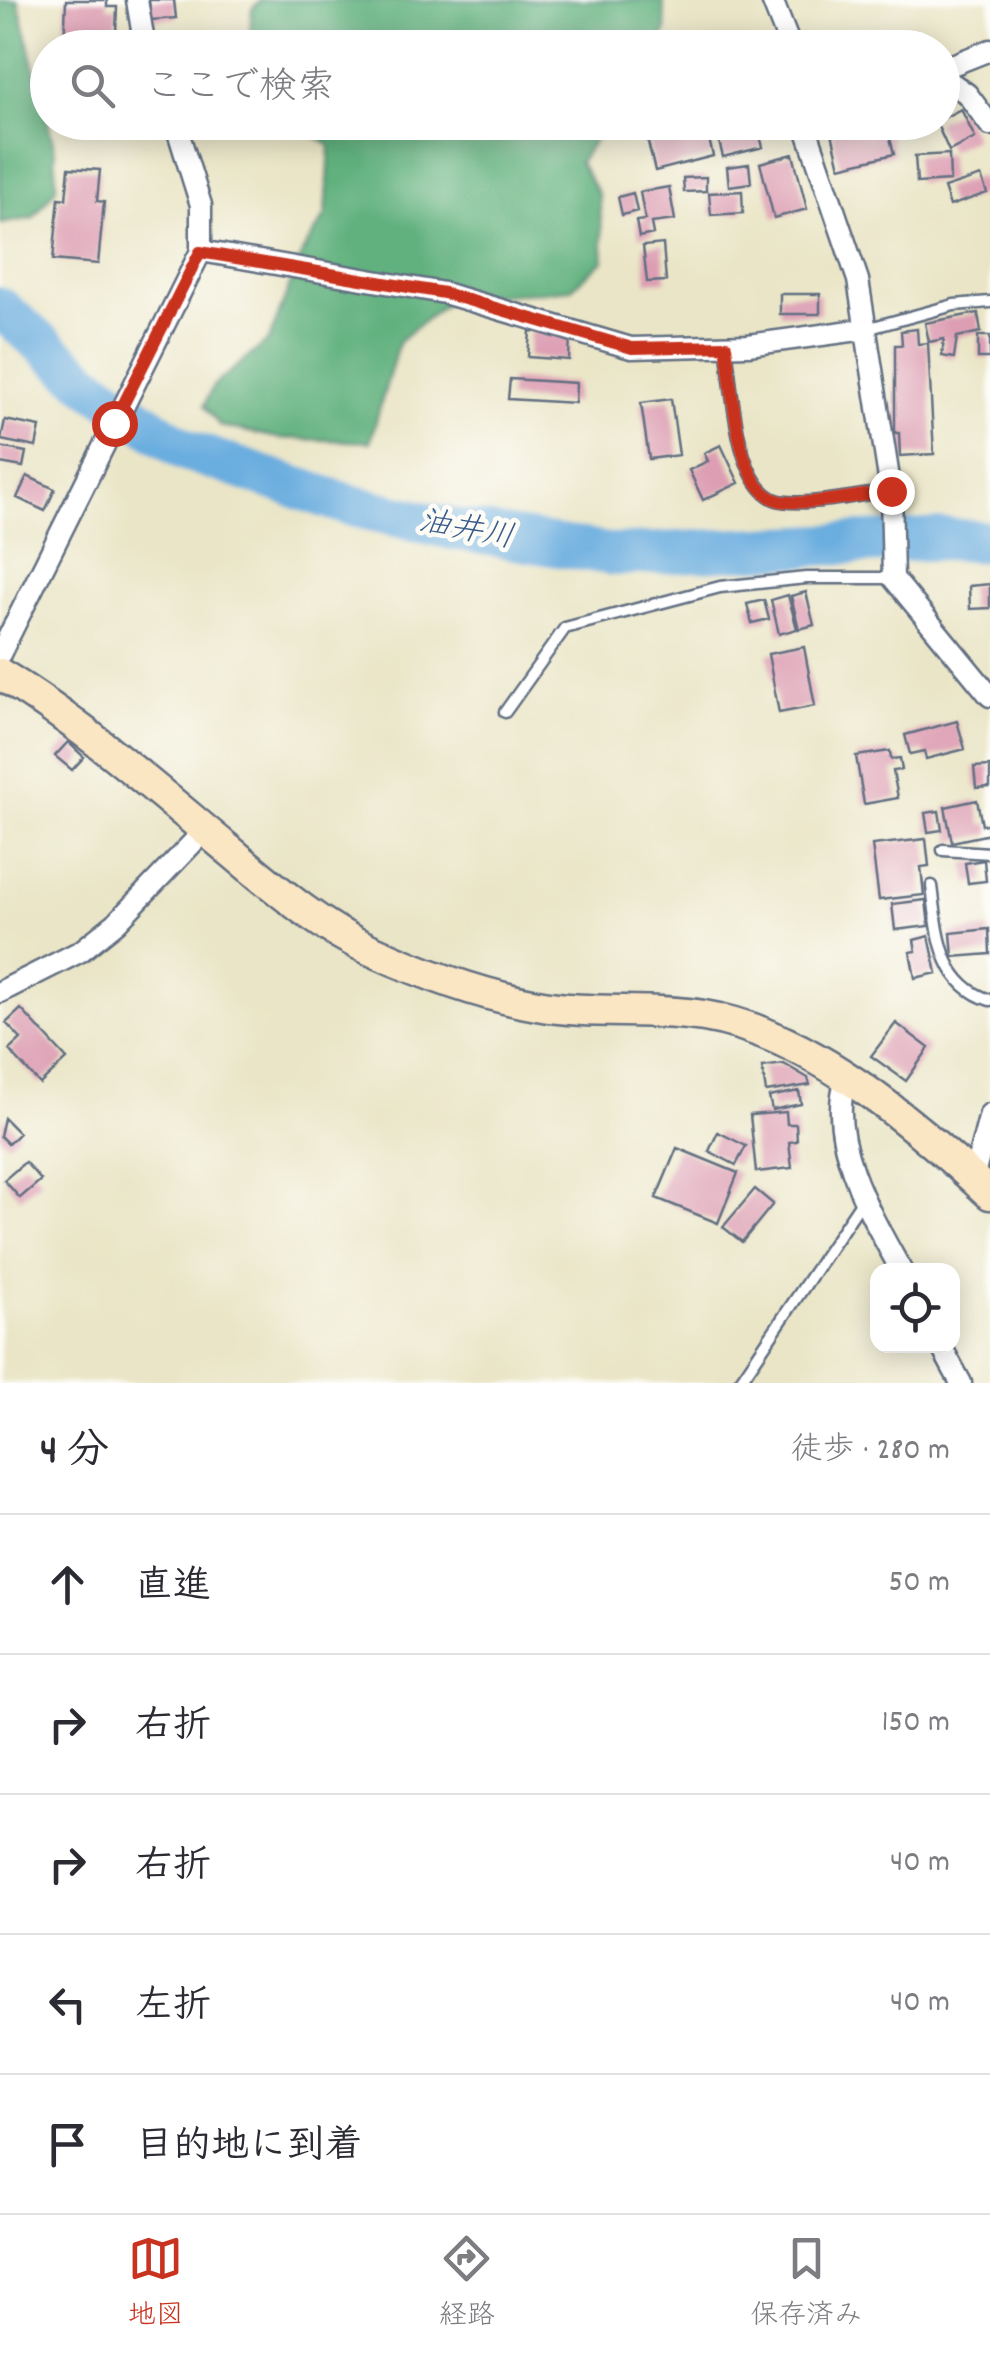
<!DOCTYPE html>
<html lang="ja">
<meta charset="utf-8">
<style>
body{margin:0;font-family:Dekko,"Klee One",sans-serif;background:#f2f2f3;color:#2b2b33}
.controls{position:absolute;right:30px;bottom:30px;display:grid;overflow:hidden;border-radius:20px;box-shadow:0 5px 25px #0003}
.controls button{width:90px;height:90px;display:grid;place-items:center;padding:0;border:0;border-bottom:2px solid #e1e1e2;background:#fff;color:#2b2b33;font:50px sans-serif}
.stop{position:absolute;width:30px;height:30px;margin:-22px;border:8px solid #c8321e;border-radius:50%;background:#fff}
.stop.end{background:#c8321e;border-color:#fff;box-shadow:0 2px 10px #0008}
.list{margin:0;padding:0;list-style:none}
h2{display:flex;justify-content:space-between;align-items:center;height:130px;margin:0;padding:0 40px;font-size:42px}
h2 small{font-size:32px;font-weight:400;color:#7c7c81}
.list li{display:grid;grid-template-columns:65px 1fr auto;gap:30px;align-items:center;box-sizing:border-box;height:140px;padding:0 40px;border-top:2px solid #e1e1e2}
.list b{display:block;font-size:38px;white-space:nowrap}
.list em{font-size:32px;font-style:normal;color:#7c7c81}
.icon{flex:none;width:55px;height:55px;fill:none;stroke:currentColor;stroke-width:2;stroke-linecap:round;stroke-linejoin:round}
.map{position:relative;flex:none;width:990px;height:1383px;overflow:hidden}
.search{position:absolute;background:#fff;box-shadow:0 5px 25px #0003;left:30px;right:30px;top:30px;height:110px;display:flex;align-items:center;gap:25px;box-sizing:border-box;padding:0 35px;border-radius:55px;color:#7c7c81;font-size:38px}
.sheet{height:830px;background:#fff}
nav{display:flex;justify-content:space-around;align-items:center;box-sizing:border-box;height:140px;border-top:2px solid #e1e1e2;background:#fff;font-size:28px;color:#7c7c81}
nav a{display:grid;justify-items:center;gap:5px}
nav .on{color:#c8321e}
.map>svg:first-child{display:block}
.forest{fill:#60b17e;stroke:#3e706e;stroke-width:2.5}
.lines{fill:none;stroke-linecap:round;stroke-linejoin:round}
.river{stroke:#6aaddf;stroke-width:42}
.building{fill:#dd9eb3}
.lane-casing{stroke:#636f82;stroke-width:15}
.street-casing{stroke:#636f82;stroke-width:25}
.secondary-casing{stroke:#636f82;stroke-width:35}
.lane{stroke:#fff;stroke-width:10}
.street{stroke:#fff;stroke-width:20}
.secondary{stroke:#fbe6c4;stroke-width:30}
.route{stroke:#c8321e;stroke-width:12}
.labels{text-anchor:middle;stroke-width:9;stroke-linejoin:round;paint-order:stroke}
.water-label{font-size:32px;font-style:italic;fill:#375b8b;stroke:#fdfcf7}
</style>
<div class="map">
<svg width="990" height="1383" viewBox="0 0 990 1383">
<rect width="100%" height="100%" fill="#fdfcf7"/>
<filter id="ink" filterUnits="userSpaceOnUse"><feTurbulence type="fractalNoise" baseFrequency=".01" numOctaves="2"/><feDisplacementMap in="SourceGraphic" scale="20" xChannelSelector="R" yChannelSelector="G"/><feConvolveMatrix kernelMatrix="1 2 1 2 8 2 1 2 1" color-interpolation-filters="sRGB"/></filter>
<filter id="wash" filterUnits="userSpaceOnUse"><feTurbulence type="fractalNoise" baseFrequency=".0048" numOctaves="4" result="noise"/><feDisplacementMap in="SourceGraphic" scale="40" xChannelSelector="R" yChannelSelector="G"/><feGaussianBlur stdDeviation="2.25" result="paint"/><feColorMatrix in="noise" values="0 0 0 0 0 0 0 0 0 0 0 0 0 0 0 0 0 1.4 0 .05"/><feComposite in="paint" operator="in"/></filter>
<g filter="url(#wash)">
<rect width="100%" height="100%" fill="#eae5c6"/>
<path class="forest" d="M 0,0 L 18,0 L 55,151 L 56,188 L 33,218 L 0,224 Z
M 261,0 L 663,0 L 666,29 L 660,48 L 249,47 L 252,9 Z
M 294,123 L 606,123 L 579,162 L 599,195 L 604,260 L 570,289 L 451,299 L 399,341 L 370,442 L 278,438 L 220,426 L 204,406 L 213,386 L 269,340 L 303,251 L 326,215 L 330,146 Z"/>
<g class="lines">
<path class="river" d="M 0,308 L 88,383 L 185,450 L 349,505 L 453,529 L 615,555 L 946,539 L 990,542"/>
</g>
<g id="blocks">
<path class="building" d="M 66,0 L 107,0 L 107,7 L 117,7 L 116,33 L 105,33 L 105,48 L 64,48 Z
M 149,0 L 174,0 L 176,18 L 151,20 Z
M 961,109 L 975,138 L 949,151 L 936,122 Z
M 675,122 L 705,122 L 713,156 L 655,171 L 645,130 Z
M 714,122 L 756,122 L 763,147 L 723,157 Z
M 857,122 L 886,122 L 894,154 L 840,167 L 831,129 Z
M 793,154 L 807,209 L 774,218 L 760,163 Z
M 949,154 L 950,181 L 917,183 L 915,156 Z
M 749,164 L 751,183 L 729,186 L 727,167 Z
M 69,168 L 100,170 L 97,201 L 104,202 L 98,264 L 53,260 L 59,198 L 66,199 Z
M 981,176 L 987,193 L 950,206 L 944,188 Z
M 706,177 L 706,191 L 684,192 L 683,178 Z
M 669,187 L 675,220 L 651,223 L 653,234 L 639,237 L 636,221 L 645,220 L 640,192 Z
M 742,191 L 743,213 L 711,215 L 709,193 Z
M 633,193 L 637,211 L 622,215 L 618,197 Z
M 663,244 L 666,281 L 647,282 L 643,246 Z
M 780,294 L 820,294 L 820,314 L 780,314 Z
M 978,313 L 981,332 L 957,337 L 954,358 L 942,356 L 944,339 L 929,342 L 925,323 Z
M 917,329 L 918,344 L 928,343 L 934,454 L 900,456 L 899,433 L 895,433 L 895,345 L 902,345 L 901,331 Z
M 530,331 L 570,333 L 569,360 L 528,357 Z
M 978,336 L 990,336 L 990,358 L 978,358 Z
M 510,379 L 576,383 L 575,403 L 508,399 Z
M 671,399 L 679,455 L 649,459 L 641,403 Z
M 5,420 L 40,427 L 36,447 L 1,440 Z
M 721,445 L 739,483 L 703,500 L 689,470 L 708,461 L 704,453 Z
M 0,447 L 26,452 L 23,467 L 0,463 Z
M 27,476 L 55,489 L 45,511 L 17,498 Z
M 990,584 L 990,608 L 970,609 L 969,586 Z
M 806,592 L 814,625 L 799,629 L 791,596 Z
M 788,595 L 797,629 L 779,634 L 771,600 Z
M 764,600 L 769,619 L 752,623 L 747,604 Z
M 804,647 L 815,706 L 779,713 L 768,654 Z
M 957,721 L 965,749 L 926,759 L 924,751 L 910,754 L 905,735 Z
M 68,742 L 84,757 L 72,770 L 55,756 Z
M 890,751 L 891,759 L 900,758 L 902,770 L 893,771 L 898,798 L 864,804 L 856,756 Z
M 990,766 L 990,787 L 976,788 L 974,767 Z
M 977,800 L 982,825 L 990,823 L 990,834 L 952,842 L 945,807 Z
M 939,811 L 942,830 L 928,832 L 925,813 Z
M 926,839 L 929,866 L 921,867 L 924,895 L 879,900 L 872,845 Z
M 984,860 L 986,881 L 968,883 L 965,863 Z
M 926,900 L 929,926 L 895,930 L 892,904 Z
M 989,929 L 990,954 L 953,957 L 951,933 Z
M 929,936 L 937,973 L 915,978 L 910,952 L 916,951 L 914,940 Z
M 21,1009 L 67,1059 L 40,1084 L 9,1050 L 21,1039 L 6,1023 Z
M 896,1023 L 929,1048 L 906,1081 L 871,1056 Z
M 784,1064 L 808,1078 L 810,1085 L 766,1092 L 762,1067 Z
M 799,1091 L 801,1104 L 772,1110 L 769,1097 Z
M 786,1112 L 787,1124 L 796,1124 L 797,1141 L 789,1142 L 792,1168 L 756,1172 L 750,1115 Z
M 4,1118 L 19,1133 L 8,1144 L 0,1136 Z
M 718,1132 L 746,1146 L 736,1165 L 709,1151 Z
M 677,1148 L 738,1173 L 718,1223 L 656,1198 Z
M 25,1162 L 41,1180 L 20,1198 L 4,1180 Z
M 755,1189 L 773,1204 L 742,1242 L 723,1227 Z"/>
</g>
</g>
<g filter="url(#ink)">
<use href="#blocks" fill-opacity="0" stroke="#636f82" stroke-width="2.5"/>
<g class="lines">
<defs>
<path id="lane" d="M 866,329 L 954,305 L 990,302
M 726,346 C 732,384 734,480 774,499 C 796,509 864,494 890,491
M 505,712 L 565,628 L 720,587 L 806,578 L 892,578
M 943,850 L 990,853
M 932,886 C 938,931 939,984 990,1000
M 739,1383 L 862,1201"/>
<path id="street" d="M 137,0 L 145,48
M 772,0 L 791,48
M 942,69 L 990,50
M 942,76 L 967,94 L 990,125
M 804,122 L 858,280 L 891,491 L 893,578 L 990,696
M 201,251 L 444,293 L 631,348 L 748,345 L 866,329
M 0,654 L 201,251 L 201,205 L 175,122
M 0,992 L 81,951 L 116,923 L 205,830
M 846,1079 C 825,1139 873,1219 901,1270
M 973,1179 L 990,1114
M 941,1346 L 961,1383"/>
<path id="secondary" d="M 0,674 C 79,722 152,786 223,845 C 268,882 317,926 371,950 C 424,974 480,995 537,1005 C 591,1015 649,1007 704,1016 C 809,1033 914,1123 990,1194"/>
</defs>
<use href="#lane" class="lane-casing"/>
<use href="#street" class="street-casing"/>
<use href="#secondary" class="secondary-casing"/>
<use href="#lane" class="lane"/>
<use href="#street" class="street"/>
<use href="#secondary" class="secondary"/>
</g>
</g>
<g class="lines" filter="url(#ink)">
<path class="route" d="M 114,423 L 200,252 L 444,293 L 632,348 L 726,346 C 732,384 735,482 774,499 C 797,509 865,494 891,491"/>
</g>
<g class="labels">
<g class="water-label">
<text transform="translate(467 527) rotate(11)" y="11">油井川</text>
</g>
</g>
</svg>
<div class="controls">
<button><svg class="icon" aria-label="locate" viewBox="0 0 24 24"><circle cx="12" cy="12" r="6"/><path d="M12 2v4M12 18v4M2 12h4M18 12h4"/></svg></button>
</div>
<div class="stop" style="left:114px;top:423px"></div>
<div class="stop end" style="left:891px;top:491px"></div>
<div class="search"><svg class="icon" aria-label="search" viewBox="0 0 24 24"><circle cx="10" cy="10" r="6"/><path d="M15 15l6 6"/></svg>ここで検索</div>
</div>
<section class="sheet">
<h2>4 分<small>徒歩 · 280 m</small></h2>
<ul class="list">
<li><svg class="icon" aria-label="ahead" viewBox="0 0 24 24"><path d="M12 20V5M6 11l6-6 6 6"/></svg><div><b>直進</b></div><em>50 m</em></li>
<li><svg class="icon" aria-label="right" viewBox="0 0 24 24"><path d="M7 20v-9h11M14 6l5 5-5 5"/></svg><div><b>右折</b></div><em>150 m</em></li>
<li><svg class="icon" aria-label="right" viewBox="0 0 24 24"><path d="M7 20v-9h11M14 6l5 5-5 5"/></svg><div><b>右折</b></div><em>40 m</em></li>
<li><svg class="icon" aria-label="left" viewBox="0 0 24 24"><path d="M17 20v-9H6M10 6l-5 5 5 5"/></svg><div><b>左折</b></div><em>40 m</em></li>
<li><svg class="icon" aria-label="arrive" viewBox="0 0 24 24"><path d="M6 21V4h12l-3 4 3 4H6"/></svg><div><b>目的地に到着</b></div></li>
</ul>
</section>
<nav>
<a class="on"><svg class="icon" aria-label="map" viewBox="0 0 24 24"><path d="M3 6l6-2 6 2 6-2v14l-6 2-6-2-6 2zM9 4v14M15 6v14"/></svg>地図</a>
<a><svg class="icon" aria-label="directions" viewBox="0 0 24 24"><path d="M12 3l9 9-9 9-9-9zM9 14v-3h6M13 9l2 2-2 2"/></svg>経路</a>
<a><svg class="icon" aria-label="saved" viewBox="0 0 24 24"><path d="M7 4h10v16l-5-4-5 4z"/></svg>保存済み</a>
</nav>
